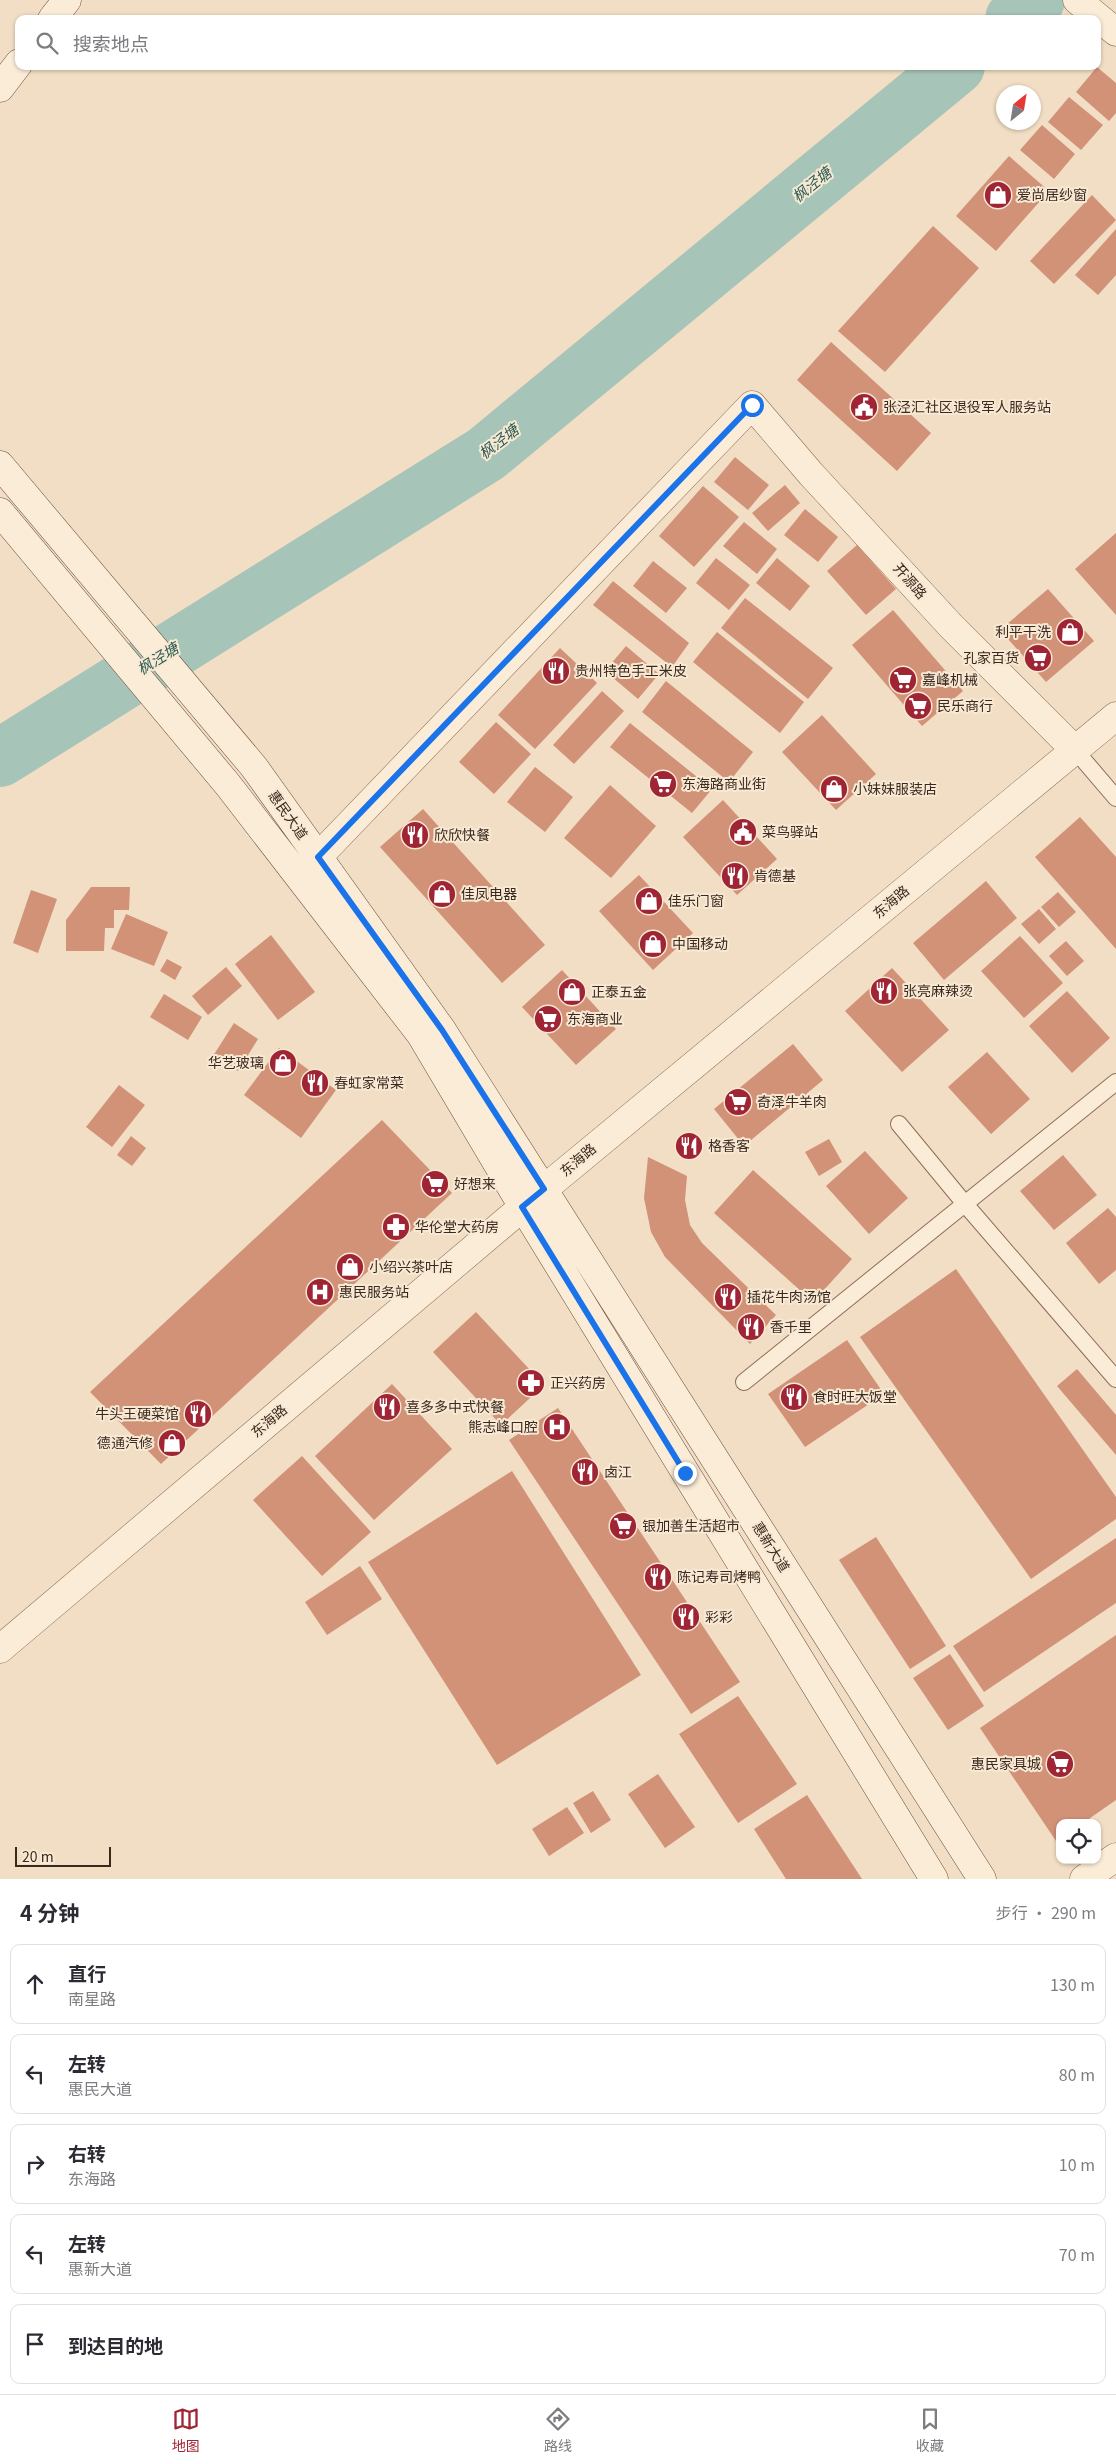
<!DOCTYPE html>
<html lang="zh">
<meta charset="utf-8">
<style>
body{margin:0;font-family:Georgia,"Noto Sans SC",serif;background:#f2f2f3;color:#2b2b33}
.controls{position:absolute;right:15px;bottom:15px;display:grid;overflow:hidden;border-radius:10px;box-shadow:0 1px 4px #0004}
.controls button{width:45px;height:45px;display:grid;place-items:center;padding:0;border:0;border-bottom:1px solid #e1e1e2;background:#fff;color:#2b2b33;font:25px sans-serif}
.compass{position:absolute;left:996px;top:85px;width:45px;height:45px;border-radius:50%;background:#fff;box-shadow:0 1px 4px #0004;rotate:30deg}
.scale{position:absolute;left:15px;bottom:12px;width:96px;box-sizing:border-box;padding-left:5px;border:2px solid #3c291e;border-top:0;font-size:14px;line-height:18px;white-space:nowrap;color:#3c291e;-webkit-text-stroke:4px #f8e9d4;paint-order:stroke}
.stop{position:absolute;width:15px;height:15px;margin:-11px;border:4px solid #1a73e8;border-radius:50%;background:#fff}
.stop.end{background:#1a73e8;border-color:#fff;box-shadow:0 1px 5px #0008}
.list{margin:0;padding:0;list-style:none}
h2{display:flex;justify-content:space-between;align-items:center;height:65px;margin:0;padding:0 20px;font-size:21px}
h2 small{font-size:16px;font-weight:400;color:#7c7c81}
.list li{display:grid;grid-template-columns:32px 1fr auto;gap:15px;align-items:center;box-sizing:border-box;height:80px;margin:0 10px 10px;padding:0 10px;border:1px solid #e1e1e2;border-radius:10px}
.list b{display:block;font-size:19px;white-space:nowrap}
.list p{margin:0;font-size:16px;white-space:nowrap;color:#7c7c81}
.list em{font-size:16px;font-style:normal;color:#7c7c81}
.icon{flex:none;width:28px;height:28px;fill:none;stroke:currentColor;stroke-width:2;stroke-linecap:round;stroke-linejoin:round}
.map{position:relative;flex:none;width:1116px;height:1879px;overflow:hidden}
.search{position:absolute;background:#fff;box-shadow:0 1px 4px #0004;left:15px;right:15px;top:15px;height:55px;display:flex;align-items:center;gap:12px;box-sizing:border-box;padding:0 18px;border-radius:10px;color:#7c7c81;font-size:19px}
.sheet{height:515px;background:#fff}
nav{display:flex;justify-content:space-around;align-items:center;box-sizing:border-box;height:70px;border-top:1px solid #e1e1e2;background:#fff;font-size:14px;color:#7c7c81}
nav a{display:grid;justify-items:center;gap:2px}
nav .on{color:#9f2535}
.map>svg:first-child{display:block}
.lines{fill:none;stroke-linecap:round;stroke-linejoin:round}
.river{stroke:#a6c4b7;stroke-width:58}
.building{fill:#d19278}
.lane-casing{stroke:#8d6e59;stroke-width:18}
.street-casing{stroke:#8d6e59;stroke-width:29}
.secondary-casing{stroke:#6e4f3c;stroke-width:29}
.lane{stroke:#fbecd8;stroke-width:16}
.street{stroke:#fbecd8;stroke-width:28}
.secondary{stroke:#fbecd8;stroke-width:28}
.route{stroke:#1a73e8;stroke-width:6}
.labels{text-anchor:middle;stroke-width:4;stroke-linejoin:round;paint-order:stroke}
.poi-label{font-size:14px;fill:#3c291e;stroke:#f8e9d4;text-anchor:start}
.street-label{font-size:14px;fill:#3c291e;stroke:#f8e9d4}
.water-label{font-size:15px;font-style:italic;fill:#2c5c53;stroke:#f8e9d4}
</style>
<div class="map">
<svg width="1116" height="1879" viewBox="0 0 1116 1879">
<rect width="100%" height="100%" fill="#f1dec4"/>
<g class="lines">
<path class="river" d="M 1014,19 L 1036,0
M 0,758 L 486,454 L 956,66"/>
</g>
<path class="building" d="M 1097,67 L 1116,83 L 1116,113 L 1109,121 L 1076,92 Z
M 1069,97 L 1103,125 L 1081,150 L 1048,122 Z
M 1042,125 L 1075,154 L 1054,179 L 1020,150 Z
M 1009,156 L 1049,191 L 996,251 L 956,216 Z
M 1092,195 L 1116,220 L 1054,284 L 1030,261 Z
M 933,226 L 979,268 L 885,372 L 838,331 Z
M 1116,229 L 1116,275 L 1098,295 L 1075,275 Z
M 831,342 L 931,433 L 897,471 L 797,380 Z
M 735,457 L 769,485 L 748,510 L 714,482 Z
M 785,485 L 800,503 L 768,531 L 752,513 Z
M 703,486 L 739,517 L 694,567 L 659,536 Z
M 805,509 L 838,537 L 818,562 L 784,535 Z
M 744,522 L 777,549 L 757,574 L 723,546 Z
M 1116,533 L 1116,615 L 1075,569 Z
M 857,545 L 896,589 L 866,615 L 827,571 Z
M 716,558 L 750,585 L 729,610 L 696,583 Z
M 777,558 L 810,586 L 790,611 L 756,583 Z
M 653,561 L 687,588 L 666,613 L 633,586 Z
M 613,581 L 689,643 L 672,667 L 593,605 Z
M 1048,589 L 1094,641 L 1046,682 L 1000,630 Z
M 745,598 L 833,668 L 808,699 L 721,628 Z
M 893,610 L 963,691 L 922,726 L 852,645 Z
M 717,632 L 804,702 L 780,733 L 693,662 Z
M 626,646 L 659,674 L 638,699 L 605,671 Z
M 560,648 L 597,683 L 535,749 L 498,715 Z
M 666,681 L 753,752 L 729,782 L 642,712 Z
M 602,691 L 624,711 L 574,764 L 553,745 Z
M 822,715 L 876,774 L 836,810 L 782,752 Z
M 496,722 L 531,754 L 494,794 L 459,762 Z
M 630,723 L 712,789 L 692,813 L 610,747 Z
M 535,767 L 573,797 L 545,832 L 507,802 Z
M 610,785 L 656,826 L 611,878 L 564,838 Z
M 723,800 L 777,859 L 737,895 L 683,837 Z
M 423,809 L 545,945 L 502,983 L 380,847 Z
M 1080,817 L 1116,857 L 1116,949 L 1035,857 Z
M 639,875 L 693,933 L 653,970 L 599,911 Z
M 986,881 L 1017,918 L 944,980 L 913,943 Z
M 91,887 L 130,887 L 129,910 L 114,910 L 114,928 L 105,928 L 104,951 L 66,951 L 66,920 Z
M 31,890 L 57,899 L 38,953 L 13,943 Z
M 1058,892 L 1076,912 L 1059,927 L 1041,907 Z
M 1039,909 L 1056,929 L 1039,944 L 1021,924 Z
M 126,914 L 168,932 L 154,966 L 111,949 Z
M 271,935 L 315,992 L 278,1020 L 235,964 Z
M 1020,936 L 1063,983 L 1024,1018 L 981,971 Z
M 1066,941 L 1084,961 L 1067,976 L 1049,956 Z
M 167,959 L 182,967 L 175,980 L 160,971 Z
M 226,967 L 242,986 L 208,1015 L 192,996 Z
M 892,968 L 949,1030 L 902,1072 L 845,1011 Z
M 562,970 L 616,1029 L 576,1065 L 522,1007 Z
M 1067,991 L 1110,1038 L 1072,1073 L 1029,1026 Z
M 164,994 L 202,1017 L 188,1040 L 150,1017 Z
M 234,1023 L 258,1039 L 238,1071 L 213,1056 Z
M 793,1044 L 823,1080 L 744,1146 L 714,1109 Z
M 279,1048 L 336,1090 L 301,1138 L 244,1095 Z
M 987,1052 L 1030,1099 L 991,1134 L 948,1087 Z
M 119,1085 L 145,1105 L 112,1147 L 86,1127 Z
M 382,1120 L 452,1193 L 161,1464 L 90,1392 Z
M 131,1136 L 146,1148 L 132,1166 L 117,1155 Z
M 829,1139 L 842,1162 L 819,1176 L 805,1152 Z
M 865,1151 L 908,1198 L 869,1234 L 826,1186 Z
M 1063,1155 L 1097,1195 L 1054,1230 L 1020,1191 Z
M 648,1157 L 687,1176 L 685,1200 L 690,1225 L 702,1243 L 776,1315 L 750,1344 L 665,1257 L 651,1232 L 644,1198 Z
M 753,1170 L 852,1259 L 813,1302 L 714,1213 Z
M 1108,1208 L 1116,1217 L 1116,1270 L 1099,1284 L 1066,1243 Z
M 956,1269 L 1116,1497 L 1116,1519 L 1031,1579 L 860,1337 Z
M 476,1312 L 544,1385 L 501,1425 L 433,1352 Z
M 847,1340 L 884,1394 L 805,1447 L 768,1394 Z
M 1077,1369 L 1116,1415 L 1116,1455 L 1057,1386 Z
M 392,1384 L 452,1449 L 374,1520 L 315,1456 Z
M 558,1408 L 740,1682 L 691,1714 L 509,1440 Z
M 302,1456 L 371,1532 L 322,1576 L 253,1500 Z
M 512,1471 L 641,1675 L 497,1765 L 368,1562 Z
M 876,1537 L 946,1646 L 910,1669 L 839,1560 Z
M 1116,1538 L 1116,1603 L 984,1692 L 953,1646 Z
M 360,1566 L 382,1599 L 327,1635 L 305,1602 Z
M 1116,1635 L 1116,1800 L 1083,1823 L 1060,1823 L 1060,1838 L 1056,1841 L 980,1728 Z
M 950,1654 L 984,1706 L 948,1730 L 913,1678 Z
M 738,1696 L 797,1784 L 738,1823 L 679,1734 Z
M 658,1774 L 695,1827 L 665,1848 L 628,1794 Z
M 593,1791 L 611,1820 L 591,1833 L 573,1803 Z
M 807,1795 L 862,1879 L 786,1879 L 754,1829 Z
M 567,1807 L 584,1833 L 549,1856 L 532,1829 Z"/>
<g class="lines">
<defs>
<path id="lane" d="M 1075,750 L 1116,798
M 899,1124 L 965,1204 L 1116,1379
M 744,1382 L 1116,1082"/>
<path id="street" d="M 1077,0 L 1116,32
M 318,857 L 752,405 L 811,474 L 951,626 L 1075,750
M 0,1649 L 544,1189 L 1116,716
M 1084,1879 L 1116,1857"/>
<path id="secondary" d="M 52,19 L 67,0
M 0,88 L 19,63
M 0,465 L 254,767 L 442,1030 L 982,1879
M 0,512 L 228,785 L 421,1035 L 523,1207 L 934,1879"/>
</defs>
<use href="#lane" class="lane-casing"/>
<use href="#street" class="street-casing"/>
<use href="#secondary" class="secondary-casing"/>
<use href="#lane" class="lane"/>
<use href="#street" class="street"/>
<use href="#secondary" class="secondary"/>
</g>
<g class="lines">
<path class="route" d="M 685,1473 L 522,1207 L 544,1189 L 442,1030 L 318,857 L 752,405"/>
</g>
<defs>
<symbol id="shop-disc" viewBox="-11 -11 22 22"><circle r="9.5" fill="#9f2535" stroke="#f8e9d4"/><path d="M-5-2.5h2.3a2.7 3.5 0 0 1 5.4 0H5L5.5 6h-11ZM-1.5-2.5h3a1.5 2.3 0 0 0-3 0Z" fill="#fff"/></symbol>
<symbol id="civic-disc" viewBox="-11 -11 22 22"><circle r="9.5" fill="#9f2535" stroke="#f8e9d4"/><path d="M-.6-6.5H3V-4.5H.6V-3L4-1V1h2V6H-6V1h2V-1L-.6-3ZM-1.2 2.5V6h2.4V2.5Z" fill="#fff"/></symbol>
<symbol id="supermarket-disc" viewBox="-11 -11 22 22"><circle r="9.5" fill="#9f2535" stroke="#f8e9d4"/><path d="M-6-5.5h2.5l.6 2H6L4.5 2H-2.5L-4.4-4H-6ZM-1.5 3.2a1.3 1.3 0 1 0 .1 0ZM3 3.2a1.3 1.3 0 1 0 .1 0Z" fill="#fff"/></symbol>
<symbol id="restaurant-disc" viewBox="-11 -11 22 22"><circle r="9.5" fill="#9f2535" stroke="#f8e9d4"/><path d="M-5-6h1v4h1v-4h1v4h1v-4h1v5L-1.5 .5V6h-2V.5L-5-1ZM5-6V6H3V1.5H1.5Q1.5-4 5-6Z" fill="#fff"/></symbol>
<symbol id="pharmacy-disc" viewBox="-11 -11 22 22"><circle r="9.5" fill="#9f2535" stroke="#f8e9d4"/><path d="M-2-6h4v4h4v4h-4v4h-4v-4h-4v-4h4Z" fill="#fff"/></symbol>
<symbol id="hospital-disc" viewBox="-11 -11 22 22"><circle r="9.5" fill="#9f2535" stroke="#f8e9d4"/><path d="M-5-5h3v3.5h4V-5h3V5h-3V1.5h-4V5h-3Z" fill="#fff"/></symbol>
</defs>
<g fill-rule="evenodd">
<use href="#shop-disc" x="982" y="179" width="32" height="32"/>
<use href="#civic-disc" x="848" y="391" width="32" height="32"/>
<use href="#shop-disc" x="1054" y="616" width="32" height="32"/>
<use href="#supermarket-disc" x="1022" y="642" width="32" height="32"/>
<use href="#restaurant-disc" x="540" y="655" width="32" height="32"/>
<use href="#supermarket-disc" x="887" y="664" width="32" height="32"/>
<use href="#supermarket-disc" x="902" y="690" width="32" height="32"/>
<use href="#supermarket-disc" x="647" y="768" width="32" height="32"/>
<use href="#shop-disc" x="818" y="773" width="32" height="32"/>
<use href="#civic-disc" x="727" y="816" width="32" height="32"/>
<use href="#restaurant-disc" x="399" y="819" width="32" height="32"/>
<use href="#restaurant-disc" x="719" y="860" width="32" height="32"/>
<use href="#shop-disc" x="426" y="878" width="32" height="32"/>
<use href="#shop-disc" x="633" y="885" width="32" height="32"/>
<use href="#shop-disc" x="637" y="928" width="32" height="32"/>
<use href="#restaurant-disc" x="868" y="975" width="32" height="32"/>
<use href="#shop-disc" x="556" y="976" width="32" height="32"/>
<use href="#supermarket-disc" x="532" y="1003" width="32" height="32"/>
<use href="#shop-disc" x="267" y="1047" width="32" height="32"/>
<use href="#restaurant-disc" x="299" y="1067" width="32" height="32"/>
<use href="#supermarket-disc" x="722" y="1086" width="32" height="32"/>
<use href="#restaurant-disc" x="673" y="1130" width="32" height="32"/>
<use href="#supermarket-disc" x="419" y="1168" width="32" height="32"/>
<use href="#pharmacy-disc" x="380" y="1211" width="32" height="32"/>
<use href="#shop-disc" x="334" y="1251" width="32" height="32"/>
<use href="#hospital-disc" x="304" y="1276" width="32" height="32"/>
<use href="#restaurant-disc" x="712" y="1281" width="32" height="32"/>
<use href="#restaurant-disc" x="735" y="1311" width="32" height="32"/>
<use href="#pharmacy-disc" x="515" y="1367" width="32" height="32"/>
<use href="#restaurant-disc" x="778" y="1381" width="32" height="32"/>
<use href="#restaurant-disc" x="371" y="1391" width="32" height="32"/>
<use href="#restaurant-disc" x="182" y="1398" width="32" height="32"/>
<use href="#hospital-disc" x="541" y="1411" width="32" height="32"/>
<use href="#shop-disc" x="156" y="1427" width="32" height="32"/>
<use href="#restaurant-disc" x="569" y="1456" width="32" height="32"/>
<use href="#supermarket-disc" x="607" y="1510" width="32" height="32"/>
<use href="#restaurant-disc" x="642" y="1561" width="32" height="32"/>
<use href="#restaurant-disc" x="670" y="1601" width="32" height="32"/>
<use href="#supermarket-disc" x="1044" y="1748" width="32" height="32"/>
</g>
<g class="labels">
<g class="poi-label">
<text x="1017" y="200">爱尚居纱窗</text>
<text x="883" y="412">张泾汇社区退役军人服务站</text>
<text x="1051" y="637" text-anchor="end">利平干洗</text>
<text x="1019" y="663" text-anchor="end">孔家百货</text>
<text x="575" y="676">贵州特色手工米皮</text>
<text x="922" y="685">嘉峰机械</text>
<text x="937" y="711">民乐商行</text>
<text x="682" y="789">东海路商业街</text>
<text x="853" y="794">小妹妹服装店</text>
<text x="762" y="837">菜鸟驿站</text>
<text x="434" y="840">欣欣快餐</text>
<text x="754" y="881">肯德基</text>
<text x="461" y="899">佳凤电器</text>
<text x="668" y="906">佳乐门窗</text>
<text x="672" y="949">中国移动</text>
<text x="903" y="996">张亮麻辣烫</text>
<text x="591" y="997">正泰五金</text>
<text x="567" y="1024">东海商业</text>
<text x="264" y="1068" text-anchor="end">华艺玻璃</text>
<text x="334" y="1088">春虹家常菜</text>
<text x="757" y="1107">奇泽牛羊肉</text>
<text x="708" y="1151">格香客</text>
<text x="454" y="1189">好想来</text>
<text x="415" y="1232">华伦堂大药房</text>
<text x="369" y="1272">小绍兴茶叶店</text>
<text x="339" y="1297">惠民服务站</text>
<text x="747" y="1302">插花牛肉汤馆</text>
<text x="770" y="1332">香千里</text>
<text x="550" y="1388">正兴药房</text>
<text x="813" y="1402">食时旺大饭堂</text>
<text x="406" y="1412">喜多多中式快餐</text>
<text x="179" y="1419" text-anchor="end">牛头王硬菜馆</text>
<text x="538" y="1432" text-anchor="end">熊志峰口腔</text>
<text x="153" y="1448" text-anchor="end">德通汽修</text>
<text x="604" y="1477">卤江</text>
<text x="642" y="1531">银加善生活超市</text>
<text x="677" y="1582">陈记寿司烤鸭</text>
<text x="705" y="1622">彩彩</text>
<text x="1041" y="1769" text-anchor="end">惠民家具城</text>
</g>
<g class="street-label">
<text transform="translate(910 581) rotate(49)" y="5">开源路</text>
<text transform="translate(288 815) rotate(55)" y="5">惠民大道</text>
<text transform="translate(891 902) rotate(-40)" y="5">东海路</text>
<text transform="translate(578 1160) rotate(-40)" y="5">东海路</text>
<text transform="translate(269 1421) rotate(-40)" y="5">东海路</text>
<text transform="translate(771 1547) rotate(58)" y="5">惠新大道</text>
</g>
<g class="water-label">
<text transform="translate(812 185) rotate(-39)" y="5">枫泾塘</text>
<text transform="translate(499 442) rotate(-38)" y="5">枫泾塘</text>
<text transform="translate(158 659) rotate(-32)" y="5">枫泾塘</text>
</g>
</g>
</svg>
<div class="controls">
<button><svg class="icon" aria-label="locate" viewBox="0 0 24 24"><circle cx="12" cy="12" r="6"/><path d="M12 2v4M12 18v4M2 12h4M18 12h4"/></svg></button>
</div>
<svg class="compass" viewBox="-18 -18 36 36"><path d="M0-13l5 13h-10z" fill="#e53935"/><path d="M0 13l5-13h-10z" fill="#7c7c81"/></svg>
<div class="scale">20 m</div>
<div class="stop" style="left:752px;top:405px"></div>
<div class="stop end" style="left:685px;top:1473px"></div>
<div class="search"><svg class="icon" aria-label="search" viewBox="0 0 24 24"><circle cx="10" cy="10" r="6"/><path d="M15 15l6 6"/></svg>搜索地点</div>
</div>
<section class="sheet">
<h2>4 分钟<small>步行 · 290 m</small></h2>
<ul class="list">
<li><svg class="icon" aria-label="ahead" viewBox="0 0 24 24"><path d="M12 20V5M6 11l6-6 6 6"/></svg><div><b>直行</b><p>南星路</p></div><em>130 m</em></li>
<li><svg class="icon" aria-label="left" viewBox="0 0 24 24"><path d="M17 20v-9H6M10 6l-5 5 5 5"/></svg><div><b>左转</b><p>惠民大道</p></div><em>80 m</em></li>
<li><svg class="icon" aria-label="right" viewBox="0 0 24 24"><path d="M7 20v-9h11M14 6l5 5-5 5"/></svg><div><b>右转</b><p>东海路</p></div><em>10 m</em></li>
<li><svg class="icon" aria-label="left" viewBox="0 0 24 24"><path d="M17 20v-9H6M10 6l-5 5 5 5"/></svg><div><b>左转</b><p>惠新大道</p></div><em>70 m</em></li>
<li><svg class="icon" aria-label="arrive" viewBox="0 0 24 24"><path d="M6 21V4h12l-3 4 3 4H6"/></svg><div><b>到达目的地</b></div></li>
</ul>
</section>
<nav>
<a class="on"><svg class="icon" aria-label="map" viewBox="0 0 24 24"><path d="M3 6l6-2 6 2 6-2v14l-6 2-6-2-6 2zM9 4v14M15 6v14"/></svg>地图</a>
<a><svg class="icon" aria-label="directions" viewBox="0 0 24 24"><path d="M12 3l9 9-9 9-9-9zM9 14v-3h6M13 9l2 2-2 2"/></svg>路线</a>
<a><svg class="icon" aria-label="saved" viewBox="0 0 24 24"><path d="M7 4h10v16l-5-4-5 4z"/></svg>收藏</a>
</nav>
